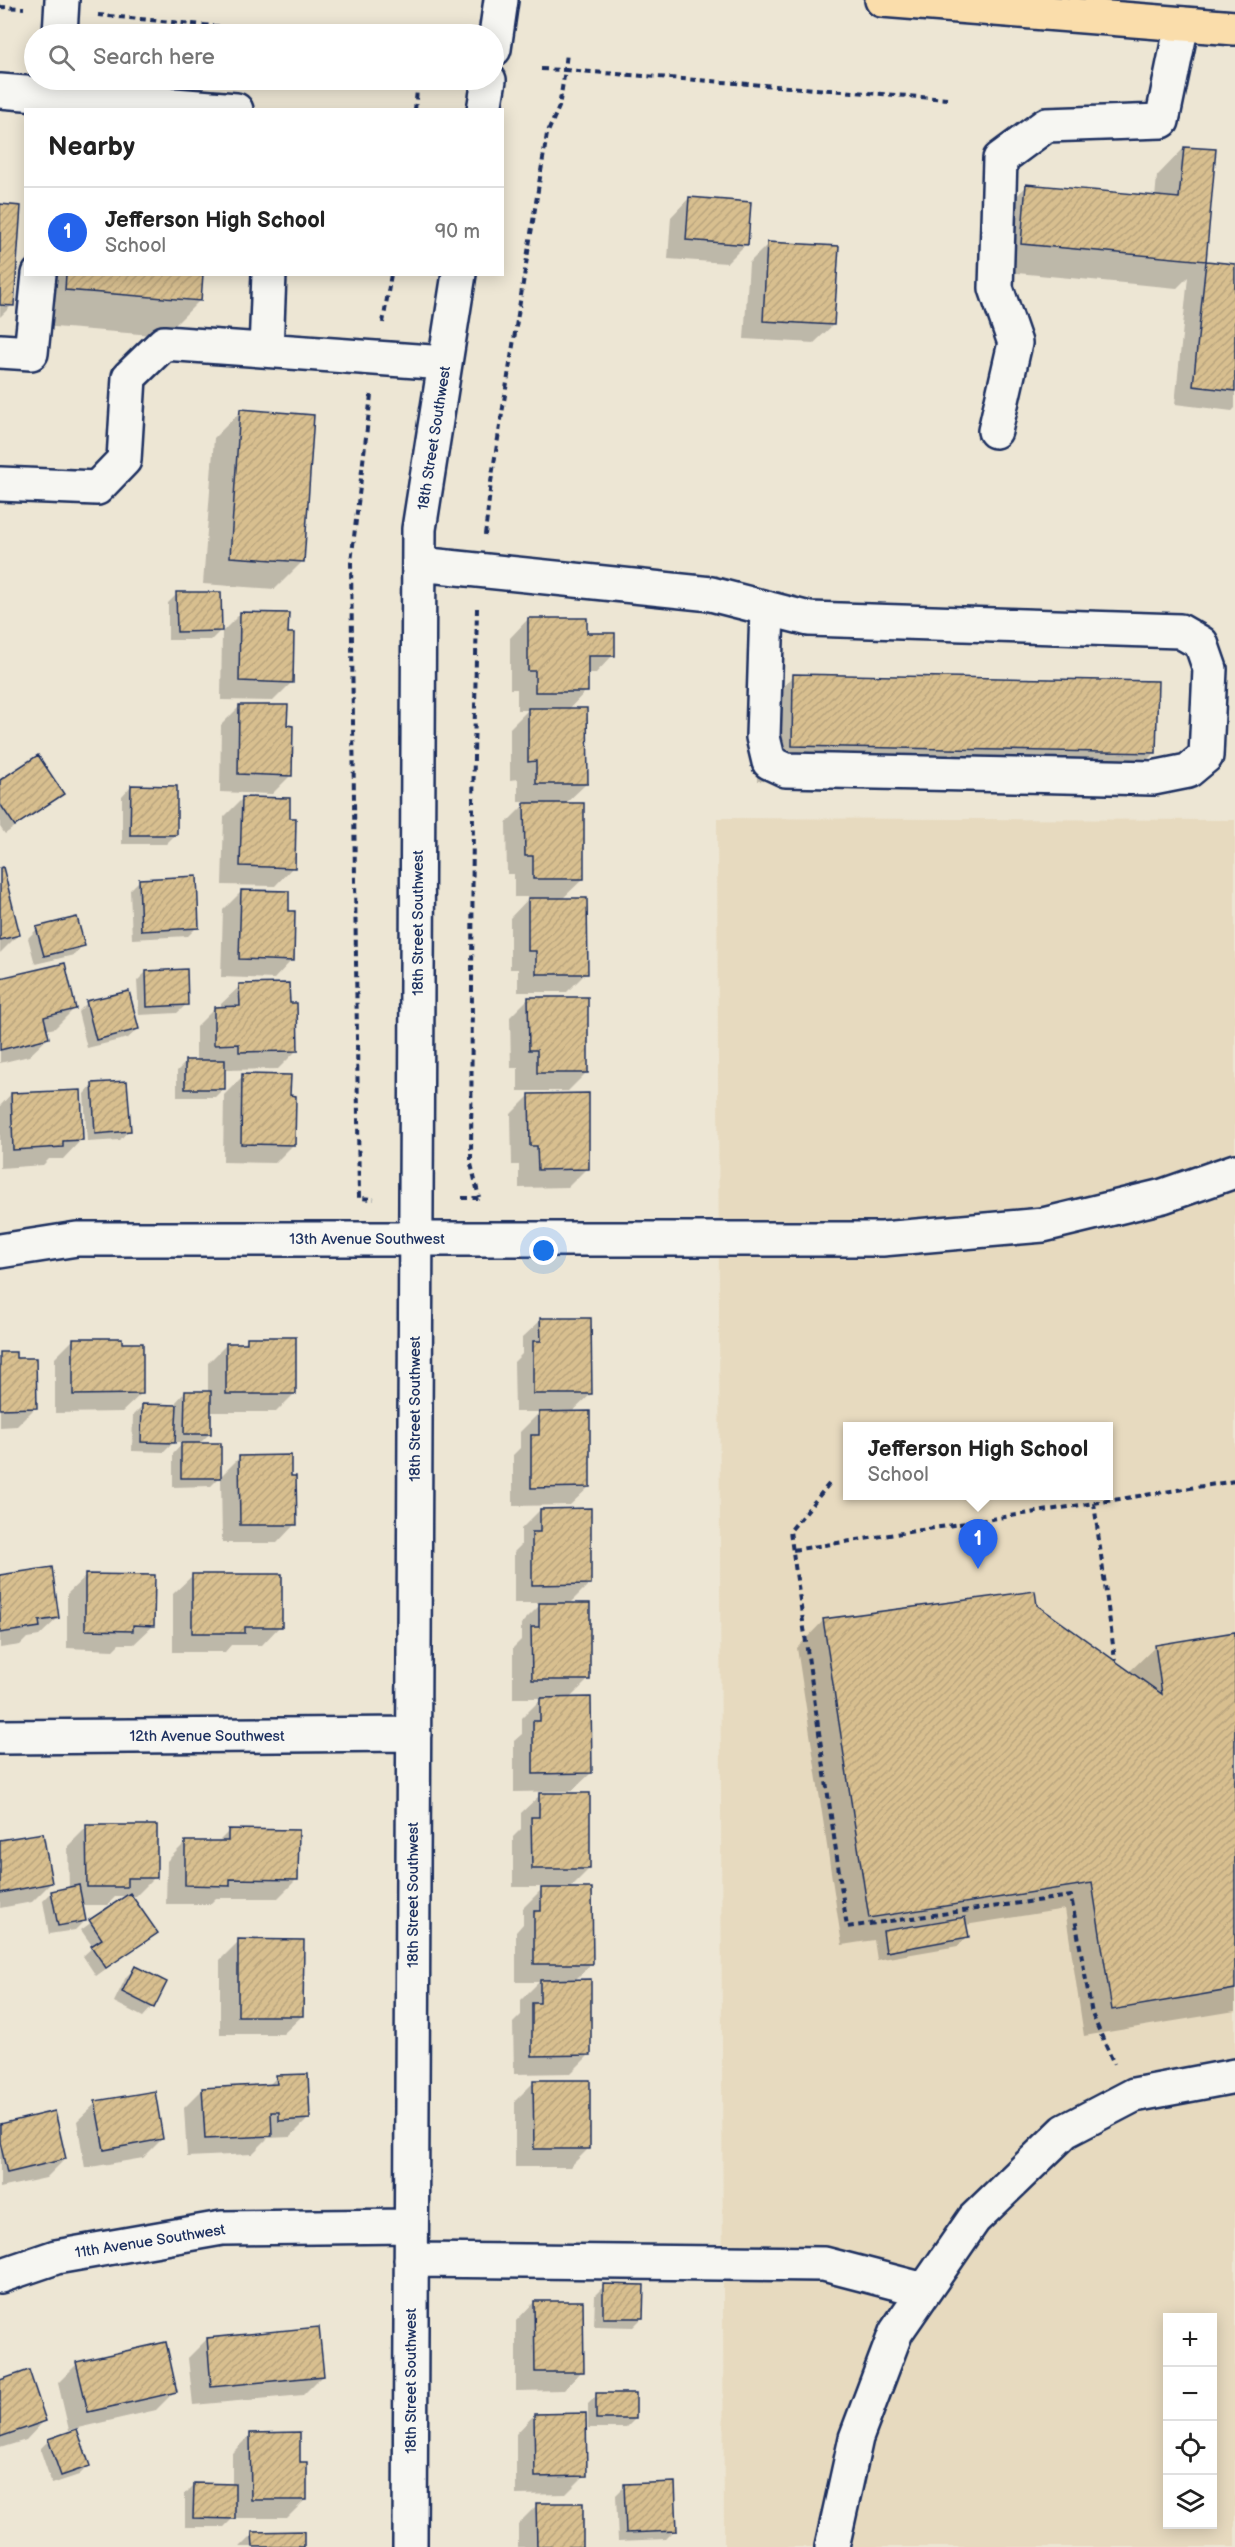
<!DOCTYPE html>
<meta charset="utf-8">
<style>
body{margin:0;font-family:"Balsamiq Sans",sans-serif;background:#f6f6f6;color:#222}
.controls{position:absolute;right:18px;bottom:18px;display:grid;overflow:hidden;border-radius:0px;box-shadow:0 3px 15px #0003}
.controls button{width:54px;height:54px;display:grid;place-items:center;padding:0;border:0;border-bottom:2px solid #e0e0e0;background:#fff;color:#222;font:30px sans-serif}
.you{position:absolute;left:544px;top:1251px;width:21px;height:21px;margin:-15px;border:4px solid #fff;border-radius:50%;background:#1a73e8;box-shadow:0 0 0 9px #1a73e833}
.badge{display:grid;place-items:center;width:39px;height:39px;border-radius:50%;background:#2563eb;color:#fff;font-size:20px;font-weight:700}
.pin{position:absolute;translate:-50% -50px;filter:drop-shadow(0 2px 3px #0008)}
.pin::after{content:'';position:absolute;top:32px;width:21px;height:18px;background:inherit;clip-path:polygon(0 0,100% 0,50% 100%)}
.popup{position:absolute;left:843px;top:1422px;width:270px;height:78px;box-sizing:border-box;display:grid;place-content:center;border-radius:0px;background:#fff;filter:drop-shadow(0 2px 4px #0005);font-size:20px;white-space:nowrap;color:#767676}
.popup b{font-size:22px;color:#222}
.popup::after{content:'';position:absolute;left:50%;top:100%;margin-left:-12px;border:12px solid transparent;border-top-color:#fff}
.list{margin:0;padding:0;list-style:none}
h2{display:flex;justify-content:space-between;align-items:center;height:78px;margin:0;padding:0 24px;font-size:26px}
h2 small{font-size:20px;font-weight:400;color:#767676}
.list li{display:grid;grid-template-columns:39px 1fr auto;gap:18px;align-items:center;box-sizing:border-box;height:90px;padding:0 24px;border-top:2px solid #e0e0e0}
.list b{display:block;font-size:22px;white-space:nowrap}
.list p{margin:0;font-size:20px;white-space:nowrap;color:#767676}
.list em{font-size:20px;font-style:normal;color:#767676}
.icon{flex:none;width:33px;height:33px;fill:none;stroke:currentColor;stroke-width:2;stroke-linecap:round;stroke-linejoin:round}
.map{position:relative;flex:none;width:1235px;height:2547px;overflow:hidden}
.search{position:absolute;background:#fff;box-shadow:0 3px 15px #0003;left:24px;top:24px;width:480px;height:66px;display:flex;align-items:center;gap:15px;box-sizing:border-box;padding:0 21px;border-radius:33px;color:#767676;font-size:22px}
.panel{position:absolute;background:#fff;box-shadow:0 3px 15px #0003;left:24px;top:108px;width:480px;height:168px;border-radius:0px}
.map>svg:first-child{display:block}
.built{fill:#e7dabf;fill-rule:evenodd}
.shadow{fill:#0003}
.building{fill:url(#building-hatch);stroke:#1b2f5e;stroke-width:1.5}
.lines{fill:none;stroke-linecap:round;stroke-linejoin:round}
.minor-casing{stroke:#1b2f5e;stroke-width:38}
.major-casing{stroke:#1b2f5e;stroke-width:38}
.path{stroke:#1b2f5e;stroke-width:4;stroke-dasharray:6 4.5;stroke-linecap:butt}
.minor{stroke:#f6f6f2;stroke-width:33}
.major{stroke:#faddab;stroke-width:33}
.labels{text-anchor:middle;stroke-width:4.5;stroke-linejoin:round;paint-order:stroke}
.street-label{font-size:15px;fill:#1b2f5e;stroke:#f6f6f2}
</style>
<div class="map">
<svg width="1235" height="2547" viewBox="0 0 1235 2547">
<defs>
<pattern id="building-hatch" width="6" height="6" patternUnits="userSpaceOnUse" patternTransform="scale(1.5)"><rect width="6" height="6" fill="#d8bf8f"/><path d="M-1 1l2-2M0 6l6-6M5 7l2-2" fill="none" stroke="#b9a47e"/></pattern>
</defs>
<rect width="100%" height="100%" fill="#ede6d4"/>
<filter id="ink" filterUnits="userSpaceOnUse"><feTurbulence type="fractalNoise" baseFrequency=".0167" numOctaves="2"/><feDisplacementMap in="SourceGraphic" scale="12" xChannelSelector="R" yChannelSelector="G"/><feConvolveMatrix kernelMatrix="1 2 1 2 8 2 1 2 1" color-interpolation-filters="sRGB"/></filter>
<g filter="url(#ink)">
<path class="built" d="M 717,818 L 1235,820 L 1235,2547 L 724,2547 ZM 848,1426 L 1108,1426 L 1108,1496 L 848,1496 ZM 1168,2318 L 1212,2318 L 1212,2524 L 1168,2524 Z"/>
<path class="shadow" d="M 1184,148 L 1214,151 L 1204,262 L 1235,265 L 1235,408 L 1232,411 L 1175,404 L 1188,277 L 1177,288 L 995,271 L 999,213 L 1027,186 L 1155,198 L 1157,176 Z
M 689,198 L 746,244 L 727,263 L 668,259 L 671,217 Z
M 0,206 L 12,305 L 0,317 Z
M 768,244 L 833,325 L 814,343 L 744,339 L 749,263 Z
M 33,274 L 201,274 L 200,300 L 164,336 L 30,325 Z
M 241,411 L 302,562 L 275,589 L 203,584 L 214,438 Z
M 177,594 L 220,631 L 211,640 L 168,640 L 168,603 Z
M 241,613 L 287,634 L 292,682 L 273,701 L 221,700 L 222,632 Z
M 528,619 L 586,634 L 613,655 L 595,674 L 586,674 L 586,691 L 568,710 L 586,784 L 565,804 L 583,879 L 562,899 L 586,973 L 567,992 L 518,992 L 518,969 L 510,969 L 510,918 L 530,897 L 514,897 L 514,874 L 507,874 L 506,823 L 527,802 L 518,802 L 518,779 L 510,780 L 510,728 L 528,710 L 517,710 L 517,689 L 510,689 L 510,638 Z
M 794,676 L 1155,752 L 1120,787 L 757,781 L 759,711 Z
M 240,706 L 286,727 L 291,775 L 272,794 L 220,792 L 221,725 Z
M 0,781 L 62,793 L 5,834 L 0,827 Z
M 131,786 L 176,834 L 166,844 L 122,844 L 122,796 Z
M 243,798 L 293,867 L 275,886 L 222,885 L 224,817 Z
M 0,869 L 18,935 L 0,953 Z
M 139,881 L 197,927 L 188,936 L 132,939 L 130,890 Z
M 242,891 L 287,913 L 292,960 L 274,979 L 221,977 L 223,910 Z
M 37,929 L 83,945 L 74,955 L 35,964 L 28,938 Z
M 146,972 L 187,1004 L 177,1013 L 139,1015 L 137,981 Z
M 0,979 L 74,1009 L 55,1028 L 46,1030 L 48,1038 L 29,1056 L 0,1063 Z
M 240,986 L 288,1005 L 297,1050 L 278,1069 L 224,1070 L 224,1088 L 215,1097 L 177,1097 L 177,1071 L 186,1062 L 196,1062 L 196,1027 L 215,1008 L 221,1008 L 221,1004 Z
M 529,998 L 587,1072 L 568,1091 L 518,1091 L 518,1068 L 511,1068 L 510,1017 Z
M 87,1003 L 138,1029 L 128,1038 L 87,1048 L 78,1012 Z
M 243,1076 L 294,1144 L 275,1163 L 223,1162 L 224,1095 Z
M 93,1084 L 129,1130 L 120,1140 L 87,1142 L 84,1094 Z
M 11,1094 L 81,1140 L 63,1159 L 49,1159 L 43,1165 L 0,1168 L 0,1106 Z
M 530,1095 L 587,1168 L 568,1187 L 519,1188 L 519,1165 L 512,1165 L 511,1114 Z
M 541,1320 L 591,1394 L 571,1413 L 589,1487 L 570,1505 L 513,1506 L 513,1455 L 520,1448 L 520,1432 L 540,1412 L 515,1412 L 514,1362 L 522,1354 L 522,1338 Z
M 248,1339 L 295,1393 L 276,1412 L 209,1412 L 209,1434 L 198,1445 L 220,1477 L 211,1486 L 173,1487 L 173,1454 L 184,1442 L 174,1442 L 164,1452 L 132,1451 L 133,1415 L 142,1406 L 176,1406 L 176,1402 L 185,1392 L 208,1392 L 208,1363 L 227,1344 L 243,1344 Z
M 73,1340 L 141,1394 L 122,1412 L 55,1413 L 55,1358 Z
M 0,1354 L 35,1408 L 17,1426 L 0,1427 Z
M 240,1457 L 289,1478 L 295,1524 L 277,1543 L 222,1543 L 221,1476 Z
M 540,1510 L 590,1583 L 568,1605 L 589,1679 L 569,1699 L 591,1773 L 572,1791 L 514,1792 L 514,1741 L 522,1734 L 522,1718 L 542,1698 L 513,1698 L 513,1648 L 521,1640 L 521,1624 L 542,1603 L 514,1603 L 514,1552 L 521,1545 L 521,1529 Z
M 86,1576 L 153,1626 L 134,1644 L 119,1644 L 113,1650 L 67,1648 L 67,1594 Z
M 192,1576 L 280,1626 L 262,1645 L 231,1645 L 225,1652 L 173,1652 L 173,1594 Z
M 0,1577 L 58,1618 L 39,1636 L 27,1638 L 20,1645 L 0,1648 Z
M 1036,1606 L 1129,1672 L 1156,1646 L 1235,1634 L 1235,2011 L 1084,2036 L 1065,1909 L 965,1925 L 967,1937 L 958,1946 L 877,1960 L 874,1940 L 842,1945 L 797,1648 L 824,1620 Z
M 540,1795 L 589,1869 L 568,1890 L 591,1964 L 574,1981 L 590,2054 L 571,2073 L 514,2074 L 513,2023 L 521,2015 L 521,2000 L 539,1982 L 516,1982 L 516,1932 L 523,1924 L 523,1908 L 544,1887 L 513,1887 L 513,1837 L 521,1829 L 521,1813 Z
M 87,1827 L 155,1877 L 136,1896 L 130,1896 L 156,1933 L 96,1976 L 83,1956 L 93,1947 L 81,1930 L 127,1896 L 116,1896 L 107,1905 L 81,1905 L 84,1921 L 75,1930 L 49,1934 L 43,1901 L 52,1892 L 69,1889 L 68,1846 Z
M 229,1831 L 297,1879 L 278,1898 L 216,1898 L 210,1904 L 166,1904 L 167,1861 L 186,1842 L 217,1843 Z
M 0,1842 L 51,1883 L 32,1902 L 0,1908 Z
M 239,1941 L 302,2016 L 283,2034 L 220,2034 L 220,1960 Z
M 135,1968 L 165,1983 L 152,2007 L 143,2017 L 114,2002 L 126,1977 Z
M 277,2077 L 309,2118 L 290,2137 L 268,2138 L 252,2154 L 187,2157 L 184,2108 L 203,2089 L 268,2086 Z
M 534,2082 L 589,2148 L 570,2167 L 515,2167 L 515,2101 Z
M 96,2103 L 162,2139 L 143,2158 L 85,2168 L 77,2121 Z
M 0,2126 L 65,2159 L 46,2178 L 0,2188 Z
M 604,2286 L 642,2318 L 633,2327 L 594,2326 L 595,2295 Z
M 534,2302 L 582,2371 L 564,2390 L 516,2391 L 516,2321 Z
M 207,2339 L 322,2376 L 303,2395 L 193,2405 L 188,2358 Z
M 77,2364 L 175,2391 L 156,2410 L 69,2430 L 58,2383 Z
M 0,2382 L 44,2421 L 26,2440 L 0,2448 Z
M 597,2395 L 635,2419 L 626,2428 L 588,2428 L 588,2404 Z
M 534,2415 L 585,2475 L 566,2494 L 516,2495 L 516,2434 Z
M 251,2434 L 299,2463 L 306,2499 L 287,2518 L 233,2518 L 224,2527 L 185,2527 L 185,2494 L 194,2485 L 232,2486 L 232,2453 Z
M 49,2440 L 88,2466 L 79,2475 L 52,2484 L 40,2449 Z
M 625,2486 L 675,2530 L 666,2539 L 618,2541 L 616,2495 Z
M 537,2505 L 582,2547 L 518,2547 L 518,2524 Z
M 253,2534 L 303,2547 L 240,2547 Z"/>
<path class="building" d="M 1184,147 L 1216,149 L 1206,261 L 1021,244 L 1026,184 L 1179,198 Z
M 689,197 L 751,202 L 748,245 L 686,240 Z
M 0,204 L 21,206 L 14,306 L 0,305 Z
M 767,242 L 839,246 L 834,325 L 763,321 Z
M 1206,261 L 1235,264 L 1235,391 L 1193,386 Z
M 66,274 L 203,274 L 201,301 L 65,290 Z
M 240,409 L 314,415 L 304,562 L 230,557 Z
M 176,592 L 221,592 L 222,631 L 177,632 Z
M 240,612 L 289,613 L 288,633 L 294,633 L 293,683 L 239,681 Z
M 528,618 L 587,618 L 587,633 L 615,633 L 615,656 L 588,656 L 588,692 L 535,692 L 535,671 L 528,671 Z
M 793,674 L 1158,681 L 1156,753 L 792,746 Z
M 239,705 L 288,705 L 287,725 L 293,726 L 292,776 L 238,774 Z
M 528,708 L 587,708 L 588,784 L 536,784 L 536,761 L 528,762 Z
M 38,755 L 64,794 L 15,826 L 0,804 L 0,780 Z
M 131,785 L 177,786 L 177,835 L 130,835 Z
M 242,797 L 290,798 L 290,818 L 296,818 L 295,868 L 240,866 Z
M 524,803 L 584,803 L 584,879 L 533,879 L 533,856 L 525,856 Z
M 3,867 L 20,935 L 0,940 L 0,868 Z
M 197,876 L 199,928 L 141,931 L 139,879 Z
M 241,890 L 289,891 L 289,911 L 295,911 L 294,961 L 239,959 Z
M 528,898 L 587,898 L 588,974 L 536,974 L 536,951 L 528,951 Z
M 77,917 L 85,946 L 44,956 L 36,927 Z
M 65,963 L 76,1009 L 44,1017 L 49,1038 L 0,1050 L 0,978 Z
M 187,969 L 188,1005 L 147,1007 L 146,971 Z
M 289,983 L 290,1003 L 297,1003 L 298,1051 L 239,1052 L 239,1044 L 214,1045 L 214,1007 L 240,1006 L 239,984 Z
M 129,991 L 139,1029 L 96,1040 L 86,1001 Z
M 528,997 L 588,997 L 588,1073 L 537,1073 L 537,1050 L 529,1050 Z
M 185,1060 L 225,1060 L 225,1089 L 185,1089 Z
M 242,1074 L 291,1075 L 290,1095 L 296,1096 L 295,1145 L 241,1144 Z
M 127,1081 L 131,1131 L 95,1134 L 92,1083 Z
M 81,1090 L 83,1140 L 63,1141 L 63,1147 L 13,1150 L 11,1093 Z
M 589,1093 L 589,1169 L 538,1170 L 537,1146 L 530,1146 L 529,1094 Z
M 540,1318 L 591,1318 L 592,1394 L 533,1394 L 533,1341 L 541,1341 Z
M 247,1337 L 296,1337 L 296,1394 L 226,1394 L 226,1343 L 247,1343 Z
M 73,1338 L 122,1338 L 122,1343 L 143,1343 L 143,1394 L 73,1395 Z
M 0,1352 L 16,1352 L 16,1358 L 36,1358 L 37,1408 L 0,1409 Z
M 185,1391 L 211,1391 L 211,1434 L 184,1434 Z
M 142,1404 L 177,1405 L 175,1443 L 141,1442 Z
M 590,1411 L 590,1487 L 531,1488 L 531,1435 L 539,1435 L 539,1412 Z
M 181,1443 L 221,1443 L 221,1478 L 181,1478 Z
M 291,1455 L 291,1476 L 296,1476 L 297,1525 L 240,1525 L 239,1456 Z
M 591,1508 L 591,1584 L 532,1585 L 532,1532 L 540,1532 L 540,1509 Z
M 52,1567 L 59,1618 L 39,1621 L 40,1627 L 0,1633 L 0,1575 Z
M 85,1574 L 155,1575 L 154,1626 L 133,1625 L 133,1631 L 85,1630 Z
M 192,1574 L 282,1574 L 282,1627 L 245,1627 L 245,1633 L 192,1633 Z
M 1035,1591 L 1037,1605 L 1162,1694 L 1155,1645 L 1235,1632 L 1235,1989 L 1112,2010 L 1092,1883 L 869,1918 L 823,1619 Z
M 539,1603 L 590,1603 L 590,1680 L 532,1680 L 531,1627 L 539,1627 Z
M 591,1697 L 592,1773 L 533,1774 L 533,1721 L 540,1721 L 540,1698 Z
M 539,1793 L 590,1793 L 590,1869 L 532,1869 L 531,1817 L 539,1817 Z
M 86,1825 L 157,1825 L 157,1878 L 127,1878 L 127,1887 L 87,1887 Z
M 228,1829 L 299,1830 L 298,1880 L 230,1879 L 230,1886 L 185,1885 L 185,1841 L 228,1841 Z
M 43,1833 L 52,1883 L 0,1893 L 0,1840 Z
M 79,1885 L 86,1921 L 58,1926 L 51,1891 Z
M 541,1888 L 592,1888 L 593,1964 L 534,1964 L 534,1911 L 541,1911 Z
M 130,1893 L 158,1933 L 106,1968 L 91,1946 L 102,1939 L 89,1920 Z
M 965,1917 L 969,1937 L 886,1952 L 883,1931 Z
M 238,1939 L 304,1940 L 303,2016 L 238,2016 Z
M 135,1966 L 167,1982 L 154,2008 L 122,1992 Z
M 591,1979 L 591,2055 L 532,2056 L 532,2003 L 540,2003 L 540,1980 Z
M 308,2074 L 310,2119 L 279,2121 L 279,2112 L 271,2112 L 272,2136 L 205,2139 L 202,2088 L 277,2084 L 276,2075 Z
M 533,2080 L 590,2080 L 590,2149 L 534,2149 Z
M 155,2091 L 163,2139 L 104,2150 L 95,2101 Z
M 55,2111 L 66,2159 L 7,2173 L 0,2142 L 0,2124 Z
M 603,2284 L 644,2285 L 643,2318 L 603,2318 Z
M 534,2301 L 583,2301 L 584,2372 L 535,2372 Z
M 319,2327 L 324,2376 L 211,2387 L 207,2338 Z
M 166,2342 L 177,2392 L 88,2412 L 76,2362 Z
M 29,2370 L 46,2421 L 0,2437 L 0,2380 Z
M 596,2393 L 636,2393 L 636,2419 L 596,2419 Z
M 586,2413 L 587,2476 L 535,2477 L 534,2414 Z
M 77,2429 L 90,2466 L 61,2476 L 48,2439 Z
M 300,2432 L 300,2462 L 307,2462 L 307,2500 L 251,2500 L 250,2433 Z
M 675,2482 L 677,2531 L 626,2533 L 624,2484 Z
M 194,2483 L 235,2484 L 235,2519 L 193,2518 Z
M 536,2503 L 583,2503 L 583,2547 L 537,2547 Z
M 304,2531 L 304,2547 L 253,2547 L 252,2532 Z"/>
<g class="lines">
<defs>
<path id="minor" d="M 60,34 L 62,0
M 494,49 L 501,0
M 0,91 L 236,110
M 484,110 L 489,80
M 266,350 L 269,274
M 0,351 L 31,353 L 39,274
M 995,431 L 1015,343 L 996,288 L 1000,159 L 1046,125 L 1162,121 L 1182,24
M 0,484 L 97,488 L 124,460 L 129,377 L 164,343 L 445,363
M 419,564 L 711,594 L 809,619 L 1180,631 L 1201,643 L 1210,669 L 1206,756 L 1188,771 L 1153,778 L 786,770 L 769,762 L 763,737 L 767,608
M 0,1251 L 77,1239 L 882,1239 L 1043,1225 L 1163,1196 L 1235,1171
M 0,1737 L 414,1734
M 411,2260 L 824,2264 L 924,2290
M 0,2276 L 56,2257 L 222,2228 L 411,2226
M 410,2547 L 419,529 L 459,274
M 832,2547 L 856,2438 L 896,2332 L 974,2219 L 1065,2131 L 1134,2095 L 1235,2076"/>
<path id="major" d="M 882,0 L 1235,28"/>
</defs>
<use href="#minor" class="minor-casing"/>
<use href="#major" class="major-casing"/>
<path class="path" d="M 0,7 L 24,8
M 98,15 L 297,34
M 541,69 L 565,70 L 567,53
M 415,110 L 418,80
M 383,323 L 391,274
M 371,395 L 351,562 L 359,1198 L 374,1199
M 485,535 L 491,482 L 547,134 L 559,107 L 565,70 L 947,99
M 477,608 L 473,806 L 471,1164 L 479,1197
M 462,1198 L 479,1198
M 829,1484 L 790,1531 L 847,1927 L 1071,1896 L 1092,2014 L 1114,2064
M 1094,1503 L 1115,1660
M 793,1550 L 1235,1481"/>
<use href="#minor" class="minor"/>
<use href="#major" class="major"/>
</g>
</g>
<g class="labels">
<g class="street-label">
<text transform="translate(434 438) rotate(-81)" y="5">18th Street Southwest</text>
<text transform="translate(418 923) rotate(-90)" y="5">18th Street Southwest</text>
<text x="367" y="1244">13th Avenue Southwest</text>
<text transform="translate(415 1409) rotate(-90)" y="5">18th Street Southwest</text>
<text x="207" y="1741">12th Avenue Southwest</text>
<text transform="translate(413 1895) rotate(-90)" y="5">18th Street Southwest</text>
<text transform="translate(150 2241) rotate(-9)" y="5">11th Avenue Southwest</text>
<text transform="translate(411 2381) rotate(-90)" y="5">18th Street Southwest</text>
</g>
</g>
</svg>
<div class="controls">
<button>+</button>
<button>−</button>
<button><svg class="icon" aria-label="locate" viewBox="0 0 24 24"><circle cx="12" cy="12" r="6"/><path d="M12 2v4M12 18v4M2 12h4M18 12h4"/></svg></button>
<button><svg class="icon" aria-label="layers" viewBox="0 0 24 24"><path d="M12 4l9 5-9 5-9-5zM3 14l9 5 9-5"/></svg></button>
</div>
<div class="you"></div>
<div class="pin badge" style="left:978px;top:1569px">1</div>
<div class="popup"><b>Jefferson High School</b>School</div>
<div class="search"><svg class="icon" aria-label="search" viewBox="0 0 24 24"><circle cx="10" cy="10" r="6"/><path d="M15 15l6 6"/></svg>Search here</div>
<section class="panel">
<h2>Nearby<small></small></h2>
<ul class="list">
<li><span class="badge">1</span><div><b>Jefferson High School</b><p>School</p></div><em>90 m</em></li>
</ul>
</section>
</div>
